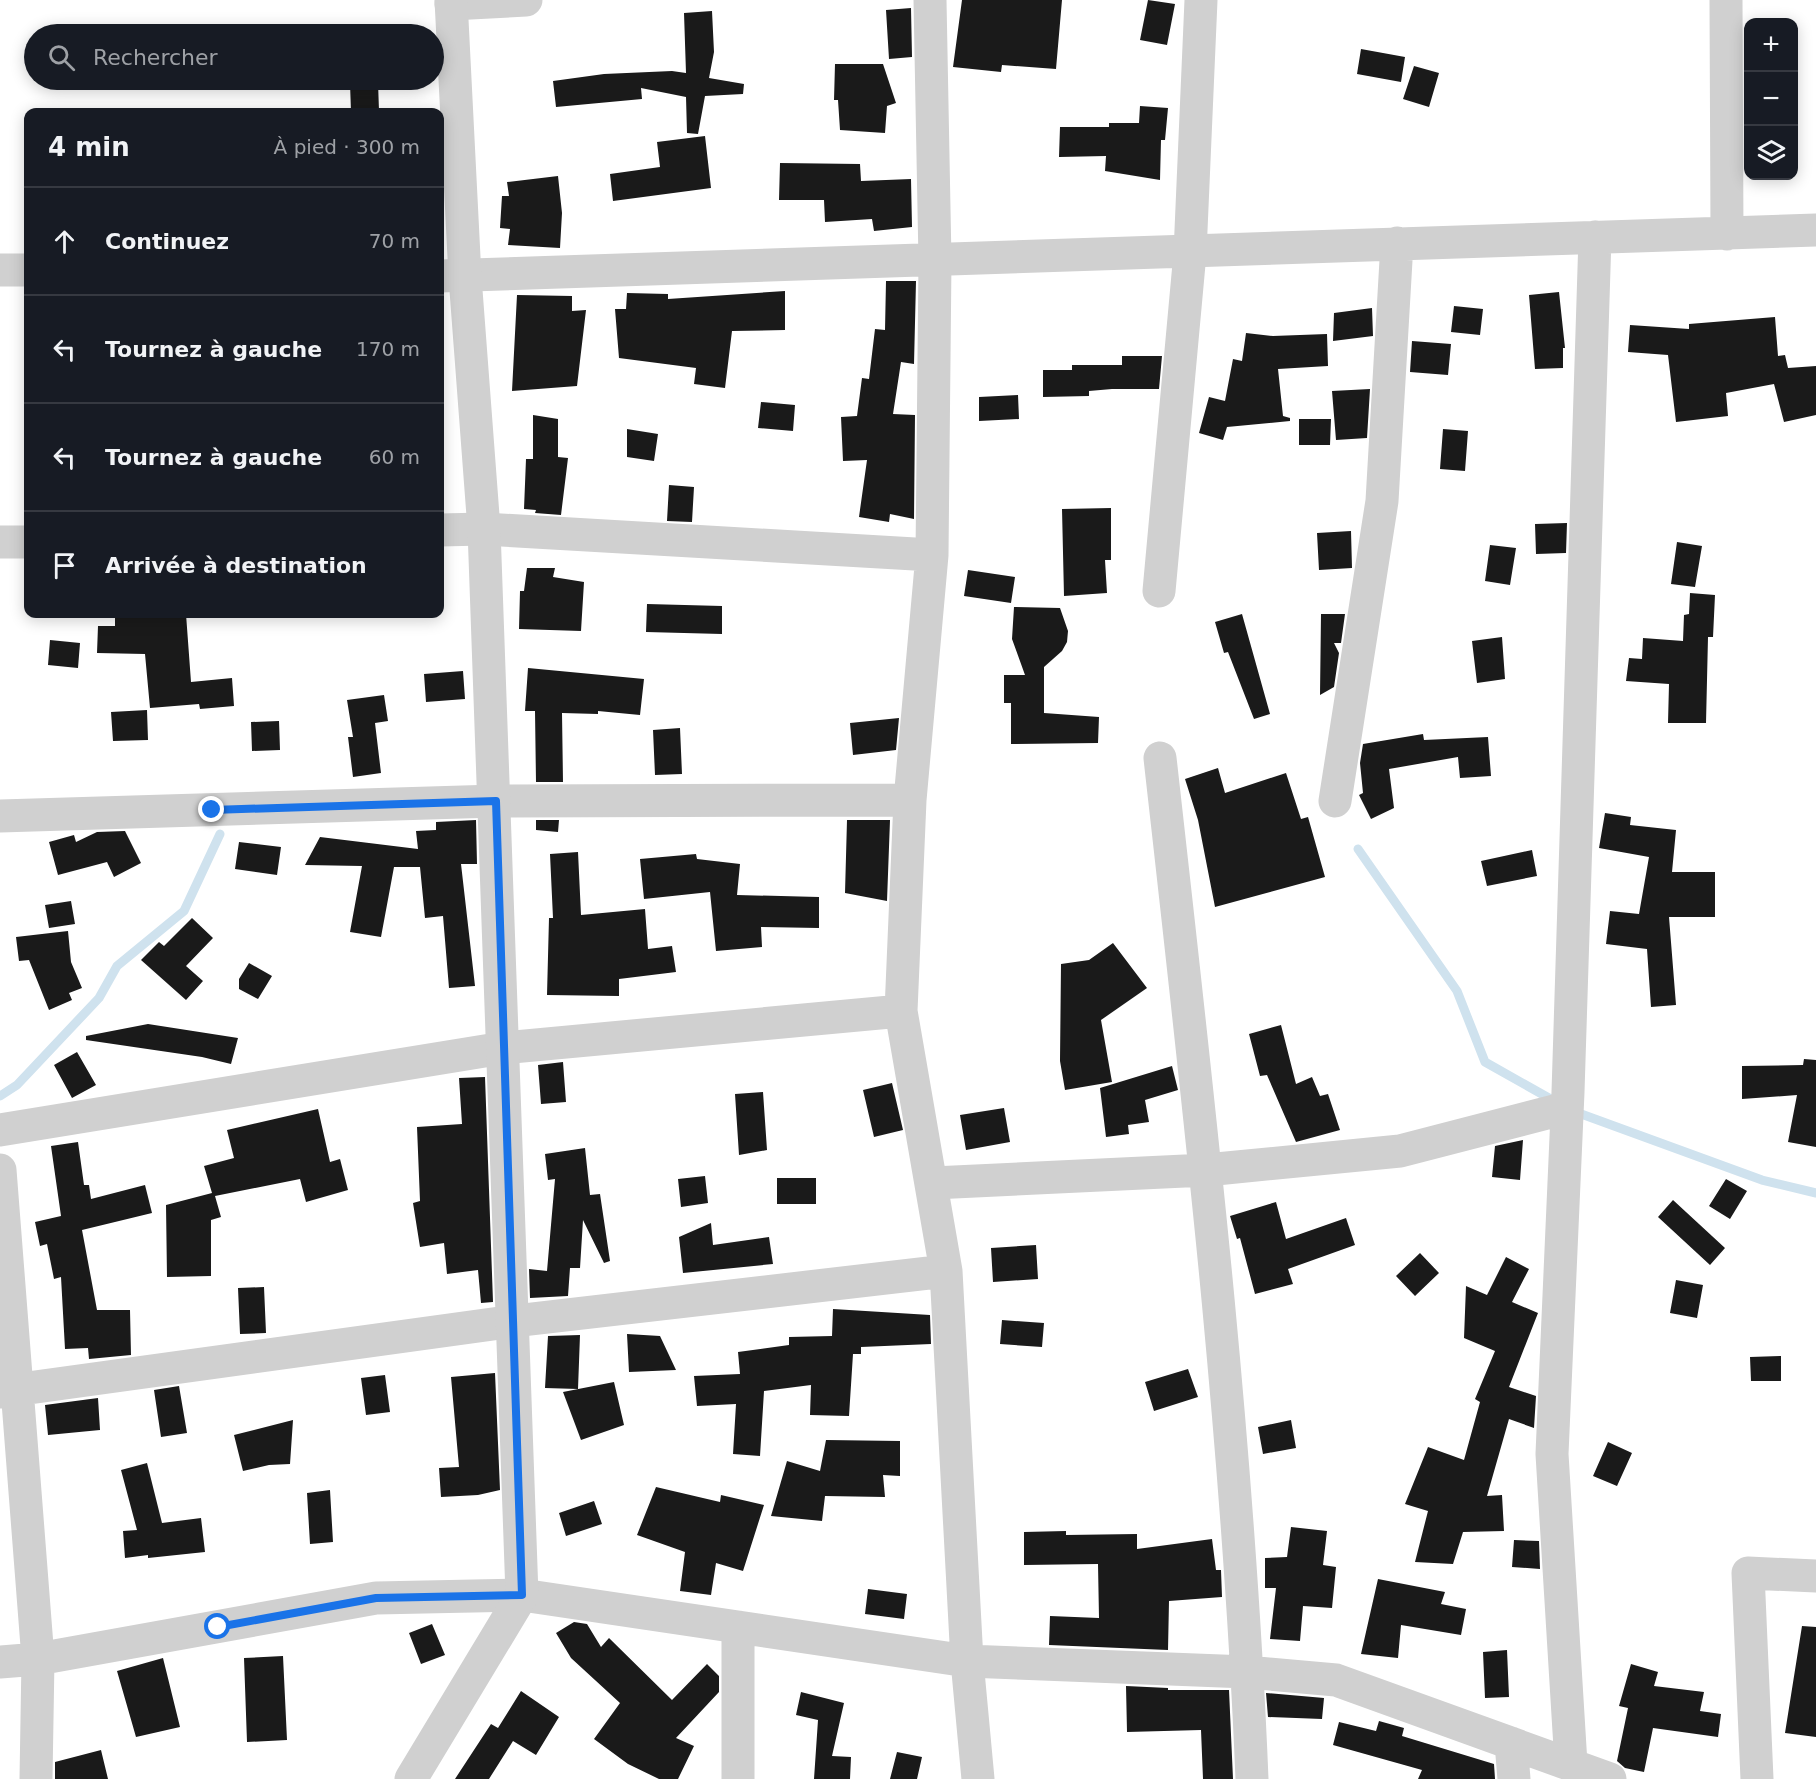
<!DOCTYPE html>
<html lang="fr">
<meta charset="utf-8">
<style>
body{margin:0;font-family:"DejaVu Sans",sans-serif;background:#20242c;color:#f1f3f6}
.controls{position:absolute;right:18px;top:18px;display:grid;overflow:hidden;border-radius:12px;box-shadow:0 3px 15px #0003}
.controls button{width:54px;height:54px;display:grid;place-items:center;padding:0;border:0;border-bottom:2px solid #363941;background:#171b24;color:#f1f3f6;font:30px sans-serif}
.stop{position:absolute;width:18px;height:18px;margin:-14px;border:4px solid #1a73e8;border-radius:50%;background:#fff}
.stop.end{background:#1a73e8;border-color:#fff;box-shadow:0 2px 6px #0008}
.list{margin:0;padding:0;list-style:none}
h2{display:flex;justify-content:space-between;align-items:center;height:78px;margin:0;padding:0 24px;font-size:26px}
h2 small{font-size:20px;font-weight:400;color:#9ea1a6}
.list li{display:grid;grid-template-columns:39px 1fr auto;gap:18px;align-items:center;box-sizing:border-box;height:108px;padding:0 24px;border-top:2px solid #363941}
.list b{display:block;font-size:22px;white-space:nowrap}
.list em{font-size:20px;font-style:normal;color:#9ea1a6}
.icon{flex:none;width:33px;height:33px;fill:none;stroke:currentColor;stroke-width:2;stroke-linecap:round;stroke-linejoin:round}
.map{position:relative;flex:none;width:1816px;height:1779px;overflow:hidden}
.search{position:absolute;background:#171b24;box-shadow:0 3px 15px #0003;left:24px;top:24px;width:420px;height:66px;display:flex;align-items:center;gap:15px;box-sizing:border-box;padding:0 21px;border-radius:33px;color:#9ea1a6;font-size:22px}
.panel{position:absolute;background:#171b24;box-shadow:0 3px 15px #0003;left:24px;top:108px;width:420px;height:510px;border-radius:12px}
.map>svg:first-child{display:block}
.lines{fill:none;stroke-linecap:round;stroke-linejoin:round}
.stream{stroke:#cfe2ee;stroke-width:9}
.building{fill:#1a1a1a}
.minor{stroke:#d0d0d0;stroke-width:33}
.tertiary{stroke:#d0d0d0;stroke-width:33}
.route{stroke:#1a73e8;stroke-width:8}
</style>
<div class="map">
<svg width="1816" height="1779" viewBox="0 0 1816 1779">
<rect width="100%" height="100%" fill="#fff"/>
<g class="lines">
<path class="stream" d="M 1358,849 L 1457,991 L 1485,1062 L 1556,1102
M 0,1096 L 17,1085 L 99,998 L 117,966 L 184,911 L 220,834
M 1573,1111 L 1762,1180 L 1816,1193"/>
</g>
<path class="building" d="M 962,0 L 1062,0 L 1056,69 L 1002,65 L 1001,72 L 953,67 Z
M 1148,0 L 1175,4 L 1167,45 L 1140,40 Z
M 911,8 L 912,57 L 889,59 L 886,10 Z
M 712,11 L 714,52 L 709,78 L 744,84 L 743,94 L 705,96 L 698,134 L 687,133 L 686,97 L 641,88 L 642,99 L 556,107 L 553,81 L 604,74 L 672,71 L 686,73 L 684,13 Z
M 1361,49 L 1405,57 L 1401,82 L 1357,74 Z
M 835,64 L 883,64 L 896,103 L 887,106 L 885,133 L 840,130 L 838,100 L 834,100 Z
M 1414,66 L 1439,73 L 1429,107 L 1403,99 Z
M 378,82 L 379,111 L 351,112 L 350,83 Z
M 1140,106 L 1168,108 L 1165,140 L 1161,140 L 1160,180 L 1105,171 L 1106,156 L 1059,157 L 1060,127 L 1109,127 L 1109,123 L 1139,123 Z
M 705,136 L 711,188 L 613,201 L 610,174 L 660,167 L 657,142 Z
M 780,163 L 860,164 L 861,181 L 911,179 L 912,227 L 874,231 L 872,219 L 825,222 L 824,200 L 779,200 Z
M 558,176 L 562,213 L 560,248 L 508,245 L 510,229 L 500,228 L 502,196 L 509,196 L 507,182 Z
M 886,281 L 916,281 L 914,364 L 901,362 L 893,414 L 915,415 L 914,519 L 890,514 L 889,522 L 859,517 L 867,460 L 843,461 L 841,417 L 857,416 L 862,378 L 869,379 L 875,329 L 885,330 Z
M 785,291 L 785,330 L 732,331 L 725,388 L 694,384 L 696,368 L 619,358 L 615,309 L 626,309 L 627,293 L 668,294 L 668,299 Z
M 1559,292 L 1565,348 L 1563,348 L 1563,368 L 1535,369 L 1529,295 Z
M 517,295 L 572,296 L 572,311 L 586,310 L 577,386 L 512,391 Z
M 1454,306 L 1483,309 L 1480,335 L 1451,332 Z
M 1372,308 L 1373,336 L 1333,341 L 1334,313 Z
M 1775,317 L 1778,356 L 1785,355 L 1788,368 L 1816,366 L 1816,415 L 1784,422 L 1774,384 L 1726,393 L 1728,416 L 1676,422 L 1668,355 L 1628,352 L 1630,325 L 1689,329 L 1689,324 Z
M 1246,333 L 1273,336 L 1327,334 L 1328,366 L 1278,369 L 1283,416 L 1290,418 L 1290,421 L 1227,427 L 1223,440 L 1199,433 L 1209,397 L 1225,401 L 1233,359 L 1242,361 Z
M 1412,341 L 1451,344 L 1448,375 L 1410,372 Z
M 1122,356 L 1162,356 L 1159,389 L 1112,389 L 1089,391 L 1089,396 L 1043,397 L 1043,370 L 1072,370 L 1072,365 L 1122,365 Z
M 1370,389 L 1367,438 L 1336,440 L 1332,391 Z
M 1018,395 L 1019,419 L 979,421 L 979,397 Z
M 761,402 L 795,405 L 793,431 L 758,428 Z
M 533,415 L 558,419 L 558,457 L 568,458 L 561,515 L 535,513 L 536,510 L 524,509 L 526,459 L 533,459 Z
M 1299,419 L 1331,419 L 1330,445 L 1299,445 Z
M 627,429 L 658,434 L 654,461 L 627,457 Z
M 1443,429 L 1468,431 L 1465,471 L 1440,469 Z
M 669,485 L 694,487 L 692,522 L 667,521 Z
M 1111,508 L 1111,560 L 1105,560 L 1107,593 L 1064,596 L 1062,509 Z
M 1567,523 L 1566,553 L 1536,554 L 1535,524 Z
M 1351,531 L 1352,568 L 1319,570 L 1317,533 Z
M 1677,542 L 1702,546 L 1695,587 L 1671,584 Z
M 1490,545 L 1516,548 L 1510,585 L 1485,581 Z
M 527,568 L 555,568 L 553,577 L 584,582 L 581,631 L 519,629 L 520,591 L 524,591 Z
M 968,570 L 1015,577 L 1011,603 L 964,596 Z
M 1690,593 L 1715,595 L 1713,637 L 1708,637 L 1706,723 L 1668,723 L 1669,684 L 1626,681 L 1629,658 L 1642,659 L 1643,638 L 1683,641 L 1684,615 L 1689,614 Z
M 647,604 L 722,606 L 722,634 L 646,632 Z
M 1014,607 L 1060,608 L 1068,631 L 1067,642 L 1062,651 L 1044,667 L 1044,713 L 1099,717 L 1098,743 L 1011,744 L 1011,703 L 1004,703 L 1004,675 L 1025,675 L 1012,639 Z
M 115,614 L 186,614 L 191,682 L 232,678 L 234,706 L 200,709 L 199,704 L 150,708 L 145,654 L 97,653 L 98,626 L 115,626 Z
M 1242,614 L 1270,714 L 1254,719 L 1228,652 L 1224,653 L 1215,622 Z
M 1321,614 L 1345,614 L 1341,643 L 1334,643 L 1339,653 L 1334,687 L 1320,695 Z
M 1502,637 L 1505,679 L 1477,683 L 1472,641 Z
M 50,640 L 80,643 L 78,668 L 48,665 Z
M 528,668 L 644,679 L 640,715 L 598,711 L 598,714 L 562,713 L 563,782 L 536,782 L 535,711 L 525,711 Z
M 463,671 L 465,699 L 426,702 L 424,674 Z
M 384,695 L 388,721 L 375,723 L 381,773 L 353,777 L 348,737 L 353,737 L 347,700 Z
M 147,710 L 148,740 L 113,741 L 111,712 Z
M 899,718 L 896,750 L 853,755 L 850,723 Z
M 279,721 L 280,750 L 252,751 L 251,722 Z
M 680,728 L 682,774 L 655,775 L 653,730 Z
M 1423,734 L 1424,740 L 1488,737 L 1491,776 L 1460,778 L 1458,757 L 1389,769 L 1394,808 L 1371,819 L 1359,795 L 1363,793 L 1360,763 L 1363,744 Z
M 1218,768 L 1225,793 L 1286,773 L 1301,819 L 1308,817 L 1325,877 L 1215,907 L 1198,820 L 1185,779 Z
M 1605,813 L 1631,817 L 1630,825 L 1676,830 L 1672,872 L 1715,872 L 1715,917 L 1669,917 L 1676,1005 L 1651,1007 L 1647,949 L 1606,944 L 1610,911 L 1639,914 L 1649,857 L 1599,848 Z
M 476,820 L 477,864 L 461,864 L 475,986 L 449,988 L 443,916 L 425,918 L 420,867 L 394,867 L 381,937 L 350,932 L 362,866 L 305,865 L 320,837 L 418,849 L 416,831 L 436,830 L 436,822 Z
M 536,820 L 559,820 L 558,832 L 536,830 Z
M 847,820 L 890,820 L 887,901 L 845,893 Z
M 125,831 L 141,863 L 114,877 L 107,862 L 58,875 L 49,842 L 74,835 L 76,842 L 97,832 Z
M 239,842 L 281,847 L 277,875 L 235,869 Z
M 1532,850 L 1537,876 L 1487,886 L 1481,861 Z
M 578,852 L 581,915 L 645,909 L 648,949 L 672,946 L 676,972 L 619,979 L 619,996 L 547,995 L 549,918 L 553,918 L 550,854 Z
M 696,854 L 697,859 L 740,864 L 737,895 L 819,897 L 819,928 L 761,927 L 762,947 L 716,951 L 710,892 L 644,899 L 640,859 Z
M 71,901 L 75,924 L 49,928 L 45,905 Z
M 192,918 L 213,938 L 186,966 L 203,981 L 186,1000 L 141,960 L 159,942 L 164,946 Z
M 68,931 L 71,962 L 82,988 L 69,993 L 72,1000 L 49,1010 L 29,960 L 19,961 L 16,937 Z
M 1113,943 L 1147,988 L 1101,1020 L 1112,1082 L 1065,1090 L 1060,1061 L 1061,964 L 1089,960 Z
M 249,963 L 272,976 L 258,999 L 239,989 L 239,979 Z
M 148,1024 L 238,1038 L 231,1064 L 202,1057 L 86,1040 L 86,1036 Z
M 1281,1025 L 1296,1084 L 1312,1077 L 1320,1096 L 1328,1094 L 1340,1130 L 1296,1142 L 1267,1075 L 1260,1076 L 1249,1034 Z
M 77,1052 L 96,1085 L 72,1098 L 54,1065 Z
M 1804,1059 L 1816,1060 L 1816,1147 L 1788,1142 L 1797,1095 L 1742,1099 L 1742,1066 L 1803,1065 Z
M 563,1062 L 566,1102 L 541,1104 L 538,1065 Z
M 1172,1066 L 1178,1090 L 1145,1100 L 1149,1122 L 1128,1125 L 1129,1134 L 1106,1137 L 1100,1088 Z
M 485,1077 L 493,1302 L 481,1303 L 478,1270 L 447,1274 L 444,1243 L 420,1247 L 413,1203 L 420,1201 L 417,1127 L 462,1124 L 459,1078 Z
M 892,1083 L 903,1130 L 874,1137 L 863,1090 Z
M 763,1092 L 767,1150 L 739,1155 L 735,1094 Z
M 1004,1108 L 1010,1142 L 966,1150 L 960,1115 Z
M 318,1109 L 330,1162 L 340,1159 L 348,1190 L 306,1202 L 300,1179 L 215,1196 L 221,1217 L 211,1220 L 211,1276 L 167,1277 L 166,1205 L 212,1193 L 204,1166 L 234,1158 L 227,1130 Z
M 1523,1140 L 1520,1180 L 1492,1177 L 1495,1146 Z
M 78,1142 L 84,1185 L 89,1185 L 91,1199 L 145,1185 L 152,1213 L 82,1230 L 97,1310 L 130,1310 L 131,1355 L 89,1359 L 88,1348 L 65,1349 L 61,1277 L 54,1279 L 47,1244 L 40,1246 L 35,1222 L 61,1216 L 51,1146 Z
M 585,1148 L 590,1195 L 600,1194 L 610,1261 L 604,1263 L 583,1220 L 580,1268 L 570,1268 L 568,1296 L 530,1298 L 529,1269 L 547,1271 L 555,1179 L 548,1180 L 545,1154 Z
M 705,1176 L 708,1203 L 681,1207 L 678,1179 Z
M 777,1178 L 816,1178 L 816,1204 L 777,1204 Z
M 1726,1179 L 1747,1191 L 1730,1219 L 1709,1206 Z
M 1673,1200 L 1725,1248 L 1710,1265 L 1658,1217 Z
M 1276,1202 L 1286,1239 L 1346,1218 L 1355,1245 L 1288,1269 L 1293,1284 L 1255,1294 L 1240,1238 L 1237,1239 L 1230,1216 Z
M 711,1223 L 713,1245 L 769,1237 L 773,1264 L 683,1273 L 679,1237 Z
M 1036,1245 L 1038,1279 L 993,1282 L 991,1248 Z
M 1420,1253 L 1439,1273 L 1415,1296 L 1396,1276 Z
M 1506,1257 L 1529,1269 L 1512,1302 L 1538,1313 L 1509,1387 L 1536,1396 L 1534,1428 L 1509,1419 L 1487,1496 L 1502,1495 L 1504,1531 L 1463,1532 L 1453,1564 L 1415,1562 L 1428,1511 L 1405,1504 L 1428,1447 L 1464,1460 L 1480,1402 L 1475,1399 L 1495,1351 L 1464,1338 L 1466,1286 L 1487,1295 Z
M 1676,1280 L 1703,1285 L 1697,1318 L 1670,1313 Z
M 264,1287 L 266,1333 L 240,1334 L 238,1288 Z
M 833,1309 L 930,1315 L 931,1344 L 861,1347 L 861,1354 L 853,1354 L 849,1416 L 810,1415 L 811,1385 L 764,1391 L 760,1456 L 733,1454 L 736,1404 L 697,1406 L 694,1376 L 740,1374 L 738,1352 L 789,1345 L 789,1337 L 832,1336 Z
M 1002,1320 L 1044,1323 L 1042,1347 L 1000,1344 Z
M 627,1334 L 660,1336 L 676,1370 L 629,1372 Z
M 580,1335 L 578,1389 L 545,1388 L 548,1336 Z
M 1781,1356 L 1781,1381 L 1751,1381 L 1750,1357 Z
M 1188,1369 L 1198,1397 L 1154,1411 L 1145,1382 Z
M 495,1373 L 500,1490 L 478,1495 L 441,1497 L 439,1468 L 459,1467 L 451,1377 Z
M 385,1375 L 390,1412 L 366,1415 L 361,1378 Z
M 614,1382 L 624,1425 L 581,1440 L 563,1392 Z
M 179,1386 L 187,1433 L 161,1437 L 154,1390 Z
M 98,1398 L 100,1430 L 48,1435 L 45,1405 Z
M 293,1420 L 290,1464 L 269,1465 L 243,1471 L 234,1435 Z
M 1291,1420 L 1296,1448 L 1263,1454 L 1258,1427 Z
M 826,1440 L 900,1441 L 900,1476 L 883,1475 L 885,1497 L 825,1496 L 822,1521 L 771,1516 L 787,1461 L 820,1471 Z
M 1608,1442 L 1632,1453 L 1617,1486 L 1593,1476 Z
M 147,1463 L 162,1523 L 201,1518 L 205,1552 L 148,1558 L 148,1555 L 125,1558 L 123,1531 L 137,1530 L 121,1470 Z
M 656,1487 L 720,1502 L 721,1495 L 764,1505 L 743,1571 L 716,1563 L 711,1595 L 680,1591 L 685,1552 L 637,1535 Z
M 330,1490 L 333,1542 L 310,1544 L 307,1493 Z
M 594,1501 L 602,1524 L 566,1536 L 559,1513 Z
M 1291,1527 L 1327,1531 L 1323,1565 L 1336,1567 L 1332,1608 L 1303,1606 L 1300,1641 L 1270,1639 L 1276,1588 L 1265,1588 L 1265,1558 L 1287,1557 Z
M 1066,1531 L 1066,1535 L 1137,1534 L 1137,1549 L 1212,1539 L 1216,1570 L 1221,1570 L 1222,1597 L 1169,1601 L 1168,1650 L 1049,1645 L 1050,1616 L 1099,1618 L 1098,1564 L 1024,1565 L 1024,1532 Z
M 1514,1540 L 1539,1541 L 1540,1569 L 1512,1567 Z
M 1378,1579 L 1445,1592 L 1441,1604 L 1466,1609 L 1461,1635 L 1401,1625 L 1398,1658 L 1361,1654 Z
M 868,1589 L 907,1594 L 904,1619 L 865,1614 Z
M 574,1622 L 587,1624 L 601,1647 L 609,1638 L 672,1700 L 707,1664 L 719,1676 L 719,1692 L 676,1738 L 694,1746 L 678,1779 L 659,1779 L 628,1764 L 594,1739 L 620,1703 L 571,1658 L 556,1633 Z
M 432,1624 L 445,1655 L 421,1664 L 409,1633 Z
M 1802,1626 L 1816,1627 L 1816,1737 L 1785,1733 Z
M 1507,1650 L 1509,1697 L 1485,1698 L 1483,1652 Z
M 283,1656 L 287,1740 L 247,1742 L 244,1658 Z
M 163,1658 L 180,1727 L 136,1737 L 117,1671 Z
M 1631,1664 L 1658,1672 L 1654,1686 L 1704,1692 L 1700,1711 L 1721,1714 L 1718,1737 L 1653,1728 L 1644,1772 L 1625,1768 L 1617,1761 L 1628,1708 L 1619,1706 Z
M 1126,1686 L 1168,1688 L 1168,1690 L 1229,1690 L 1233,1779 L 1203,1779 L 1201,1730 L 1127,1732 Z
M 521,1691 L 559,1717 L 536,1755 L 513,1741 L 489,1779 L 455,1779 L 491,1724 L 498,1728 Z
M 801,1692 L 844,1703 L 832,1756 L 851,1757 L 850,1779 L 814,1779 L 818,1720 L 796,1715 Z
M 1266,1693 L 1324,1698 L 1322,1719 L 1268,1717 Z
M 1379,1721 L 1404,1728 L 1402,1736 L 1494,1764 L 1495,1779 L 1418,1779 L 1422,1770 L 1333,1745 L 1339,1722 L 1376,1731 Z
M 101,1750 L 108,1779 L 55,1779 L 55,1762 Z
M 897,1752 L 922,1757 L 917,1779 L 890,1779 Z"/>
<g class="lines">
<path class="minor" d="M 930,0 L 935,261 L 932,555 L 910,800 L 901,1011 L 946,1271 L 967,1661 L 978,1779
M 1726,0 L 1727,234
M 451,4 L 526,0
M 0,270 L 28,270
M 440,276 L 1816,230
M 440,530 L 484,529 L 932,555
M 0,542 L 28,542
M 1159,591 L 1190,253 L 1201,0
M 1160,758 C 1198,1097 1238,1438 1252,1779
M 1335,801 L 1382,501 L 1397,243
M 0,816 L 496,801 L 910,800
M 0,1130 L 503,1048 L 901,1011
M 0,1170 L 38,1659 L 36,1779
M 933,1183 L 1206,1170 L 1400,1151 L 1566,1108
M 0,1392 L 514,1321 L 946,1271
M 0,1662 L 38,1659 L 376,1598 L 522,1595 L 967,1661 L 1247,1672 L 1336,1680 L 1610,1779
M 1511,1743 L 1514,1779
M 1571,1764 L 1552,1454 L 1568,1092 L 1595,237
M 738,1779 L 738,1627
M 1757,1779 L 1748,1573 L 1816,1576"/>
<path class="tertiary" d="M 411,1779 L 522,1595 L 484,529 L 465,277 L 451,0"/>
</g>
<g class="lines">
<path class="route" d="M 212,810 L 496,801 L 522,1595 L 376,1598 L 218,1627"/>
</g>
</svg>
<div class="controls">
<button>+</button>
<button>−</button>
<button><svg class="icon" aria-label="layers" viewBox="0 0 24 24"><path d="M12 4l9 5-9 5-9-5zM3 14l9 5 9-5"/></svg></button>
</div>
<div class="stop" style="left:218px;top:1627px"></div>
<div class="stop end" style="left:212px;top:810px"></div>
<div class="search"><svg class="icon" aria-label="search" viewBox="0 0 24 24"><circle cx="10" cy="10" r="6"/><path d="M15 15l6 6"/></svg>Rechercher</div>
<section class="panel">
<h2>4 min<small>À pied · 300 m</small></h2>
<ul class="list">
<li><svg class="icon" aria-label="ahead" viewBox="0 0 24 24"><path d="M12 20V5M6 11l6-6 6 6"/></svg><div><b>Continuez</b></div><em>70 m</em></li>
<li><svg class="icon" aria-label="left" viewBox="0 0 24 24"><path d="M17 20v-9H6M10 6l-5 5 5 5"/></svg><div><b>Tournez à gauche</b></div><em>170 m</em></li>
<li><svg class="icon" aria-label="left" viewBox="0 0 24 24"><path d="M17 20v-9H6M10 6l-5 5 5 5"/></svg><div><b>Tournez à gauche</b></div><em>60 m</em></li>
<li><svg class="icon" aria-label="arrive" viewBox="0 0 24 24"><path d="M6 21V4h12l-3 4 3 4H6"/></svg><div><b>Arrivée à destination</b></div></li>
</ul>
</section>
</div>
